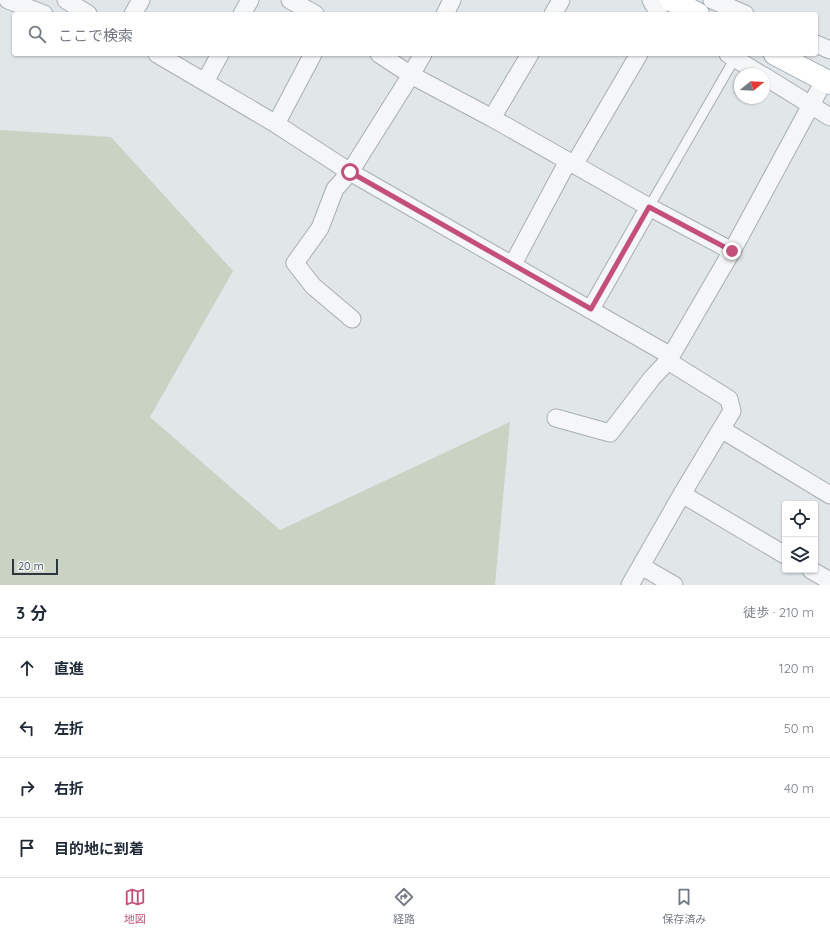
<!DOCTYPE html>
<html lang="ja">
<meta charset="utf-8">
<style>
body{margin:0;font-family:Quicksand,"Noto Sans JP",sans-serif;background:#f6f6f7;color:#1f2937}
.controls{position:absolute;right:12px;bottom:12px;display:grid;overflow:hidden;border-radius:4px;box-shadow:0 1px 3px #0004}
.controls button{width:36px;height:36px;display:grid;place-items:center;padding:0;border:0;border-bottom:1px solid #e0e1e3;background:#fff;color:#1f2937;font:20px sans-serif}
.compass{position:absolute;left:734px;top:68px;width:36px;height:36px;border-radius:50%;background:#fff;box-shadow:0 1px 3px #0004;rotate:72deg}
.scale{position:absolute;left:12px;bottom:10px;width:46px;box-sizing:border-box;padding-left:4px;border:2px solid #2b363f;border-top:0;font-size:11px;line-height:14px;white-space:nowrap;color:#2b363f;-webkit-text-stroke:3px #f1f4f6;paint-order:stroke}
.stop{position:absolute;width:12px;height:12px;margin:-9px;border:3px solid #c45079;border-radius:50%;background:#fff}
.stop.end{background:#c45079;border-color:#fff;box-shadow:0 1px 4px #0008}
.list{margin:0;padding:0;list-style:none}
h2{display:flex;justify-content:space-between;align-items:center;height:52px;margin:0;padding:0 16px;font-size:17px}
h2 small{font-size:13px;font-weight:400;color:#747a83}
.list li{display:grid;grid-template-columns:26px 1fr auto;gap:12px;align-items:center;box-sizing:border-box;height:60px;padding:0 16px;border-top:1px solid #e0e1e3}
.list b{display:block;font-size:15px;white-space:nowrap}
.list em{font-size:13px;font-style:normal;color:#747a83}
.icon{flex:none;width:22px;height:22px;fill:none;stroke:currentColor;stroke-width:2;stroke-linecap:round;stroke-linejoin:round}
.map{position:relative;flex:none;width:830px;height:585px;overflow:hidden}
.search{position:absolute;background:#fff;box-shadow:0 1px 3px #0004;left:12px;right:12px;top:12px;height:44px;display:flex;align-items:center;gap:10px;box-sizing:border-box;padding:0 14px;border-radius:4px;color:#747a83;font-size:15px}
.sheet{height:292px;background:#fff}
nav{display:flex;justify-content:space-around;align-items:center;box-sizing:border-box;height:56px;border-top:1px solid #e0e1e3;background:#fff;font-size:11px;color:#747a83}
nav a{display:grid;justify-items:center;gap:2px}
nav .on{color:#c45079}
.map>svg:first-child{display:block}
.green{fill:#cad2c3}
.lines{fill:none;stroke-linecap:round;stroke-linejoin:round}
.service-casing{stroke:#a7aeb3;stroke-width:11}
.minor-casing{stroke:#a7aeb3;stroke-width:19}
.primary-casing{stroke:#a1acb4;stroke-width:24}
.service{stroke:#f4f6f7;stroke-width:9}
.minor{stroke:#f4f6f7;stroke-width:17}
.primary{stroke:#fff;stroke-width:22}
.route{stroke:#c45079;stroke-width:5}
</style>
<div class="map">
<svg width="830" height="585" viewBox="0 0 830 585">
<rect width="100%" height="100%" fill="#e1e6e9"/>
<path class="green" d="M 0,130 L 111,137 L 233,271 L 150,417 L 280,530 L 510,422 L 495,585 L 0,585 Z"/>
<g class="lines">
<defs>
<path id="service" d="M 649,207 L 735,58"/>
<path id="minor" d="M 8,0 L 44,14
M 66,0 L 88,14
M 290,0 L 315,14
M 651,0 L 659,14
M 712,0 L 745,14
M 133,14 L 141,0
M 242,14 L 250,0
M 445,14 L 452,0
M 553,14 L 561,0
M 816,44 L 830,50
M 157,54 L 276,124 L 350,172 L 671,356
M 379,54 L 411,75 L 492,118 L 649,207 L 732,251
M 728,54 L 760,74
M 764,76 L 830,117
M 205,82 L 220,54
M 492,118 L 530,54
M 276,124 L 313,54
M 574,165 L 639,54
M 513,264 L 568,161
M 591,309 L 649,207
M 352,319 L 313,286 L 295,263 L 320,228 L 335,189 L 350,172 L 411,75 L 423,54
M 556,418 L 610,433 L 652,378 L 668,361 L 732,251 L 818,92
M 721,429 L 830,495
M 682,494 L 785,555
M 641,566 L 674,585
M 811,570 L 830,581
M 630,585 L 682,494 L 732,411 L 729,399 L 668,361"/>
<path id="primary" d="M 671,0 L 698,14
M 775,54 L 830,83"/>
</defs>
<use href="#service" class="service-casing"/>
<use href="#minor" class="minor-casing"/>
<use href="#primary" class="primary-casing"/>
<use href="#service" class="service"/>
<use href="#minor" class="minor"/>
<use href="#primary" class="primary"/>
</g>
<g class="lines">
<path class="route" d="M 350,172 L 591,309 L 649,207 L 732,251"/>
</g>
</svg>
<div class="controls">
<button><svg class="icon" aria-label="locate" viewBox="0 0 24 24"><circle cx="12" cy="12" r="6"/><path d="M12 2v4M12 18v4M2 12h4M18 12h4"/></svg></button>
<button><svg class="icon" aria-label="layers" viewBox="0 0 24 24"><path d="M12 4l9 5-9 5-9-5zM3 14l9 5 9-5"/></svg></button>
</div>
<svg class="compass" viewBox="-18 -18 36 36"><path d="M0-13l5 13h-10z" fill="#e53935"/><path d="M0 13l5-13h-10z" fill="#747a83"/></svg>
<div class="scale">20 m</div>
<div class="stop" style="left:350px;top:172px"></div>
<div class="stop end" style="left:732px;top:251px"></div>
<div class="search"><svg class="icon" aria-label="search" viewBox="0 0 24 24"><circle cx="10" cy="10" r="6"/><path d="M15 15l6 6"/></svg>ここで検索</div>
</div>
<section class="sheet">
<h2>3 分<small>徒歩 · 210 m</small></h2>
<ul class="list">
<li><svg class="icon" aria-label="ahead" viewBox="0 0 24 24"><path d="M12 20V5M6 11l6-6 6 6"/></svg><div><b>直進</b></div><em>120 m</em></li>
<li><svg class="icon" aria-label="left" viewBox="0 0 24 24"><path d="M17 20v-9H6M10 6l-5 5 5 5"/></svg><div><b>左折</b></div><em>50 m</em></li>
<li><svg class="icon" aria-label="right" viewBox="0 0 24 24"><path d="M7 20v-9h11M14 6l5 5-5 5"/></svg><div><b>右折</b></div><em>40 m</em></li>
<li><svg class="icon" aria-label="arrive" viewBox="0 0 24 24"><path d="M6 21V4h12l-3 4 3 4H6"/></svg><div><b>目的地に到着</b></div></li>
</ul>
</section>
<nav>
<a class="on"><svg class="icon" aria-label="map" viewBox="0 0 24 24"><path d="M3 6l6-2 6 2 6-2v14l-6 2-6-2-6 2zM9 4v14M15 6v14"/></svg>地図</a>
<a><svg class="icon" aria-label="directions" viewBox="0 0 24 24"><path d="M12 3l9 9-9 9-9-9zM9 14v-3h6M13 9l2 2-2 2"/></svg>経路</a>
<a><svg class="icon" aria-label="saved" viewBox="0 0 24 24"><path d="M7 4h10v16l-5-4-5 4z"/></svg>保存済み</a>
</nav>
